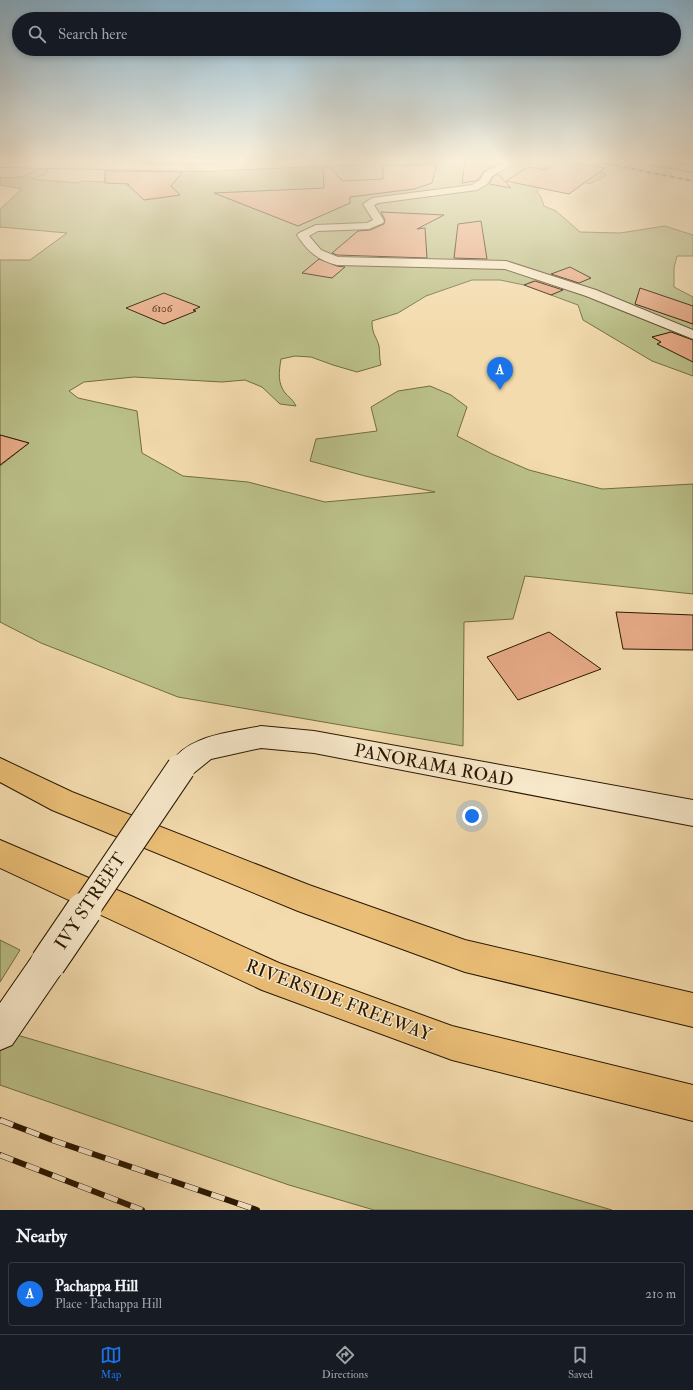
<!DOCTYPE html>
<meta charset="utf-8">
<style>
body{margin:0;font-family:"IM FELL Double Pica",serif;background:#242831;color:#f1f3f6}
.you{position:absolute;left:472px;top:816px;width:14px;height:14px;margin:-10px;border:3px solid #fff;border-radius:50%;background:#1a73e8;box-shadow:0 0 0 6px #1a73e833}
.badge{display:grid;place-items:center;width:26px;height:26px;border-radius:50%;background:#1a73e8;color:#fff;font-size:13px;font-weight:700}
.pin{position:absolute;translate:-50% -33px;filter:drop-shadow(0 1px 2px #0008)}
.pin::after{content:'';position:absolute;top:21px;width:14px;height:12px;background:inherit;clip-path:polygon(0 0,100% 0,50% 100%)}
.list{margin:0;padding:0;list-style:none}
h2{display:flex;justify-content:space-between;align-items:center;height:52px;margin:0;padding:0 16px;font-size:17px}
h2 small{font-size:13px;font-weight:400;color:#9ea1a6}
.list li{display:grid;grid-template-columns:26px 1fr auto;gap:12px;align-items:center;box-sizing:border-box;height:64px;margin:0 8px 8px;padding:0 8px;border:1px solid #363941;border-radius:4px}
.list b{display:block;font-size:15px;white-space:nowrap}
.list p{margin:0;font-size:13px;white-space:nowrap;color:#9ea1a6}
.list em{font-size:13px;font-style:normal;color:#9ea1a6}
.icon{flex:none;width:22px;height:22px;fill:none;stroke:currentColor;stroke-width:2;stroke-linecap:round;stroke-linejoin:round}
.map{position:relative;flex:none;width:693px;height:1210px;overflow:hidden}
.search{position:absolute;background:#171b24;box-shadow:0 2px 6px #0003;left:12px;right:12px;top:12px;height:44px;display:flex;align-items:center;gap:10px;box-sizing:border-box;padding:0 14px;border-radius:22px;color:#9ea1a6;font-size:15px}
.sheet{height:124px;background:#171b24}
nav{display:flex;justify-content:space-around;align-items:center;box-sizing:border-box;height:56px;border-top:1px solid #363941;background:#171b24;font-size:11px;color:#9ea1a6}
nav a{display:grid;justify-items:center;gap:2px}
nav .on{color:#1a73e8}
.map>svg:first-child{display:block}
.green{fill:#bbc089;stroke:#726c44}
.lines{fill:none;stroke-linecap:round;stroke-linejoin:round}
.stream{fill:#6e796a;fill-rule:evenodd}
.building{fill:#e8ab88;stroke:#2a1700}
.street-casing{stroke:#5c482b;stroke-width:2}
.secondary-casing{stroke:#2a1700;stroke-width:2}
.highway-casing{stroke:#2a1700;stroke-width:2}
.street{fill:#f7e8ca;fill-rule:evenodd}
.secondary{fill:#f7e8ca;fill-rule:evenodd}
.highway{fill:#eabe76;fill-rule:evenodd}
.rail-far1-casing{stroke:#2a1700;stroke-width:2}
.rail-casing{stroke:#2a1700;stroke-width:6}
.rail-far1{stroke:#f7e8ca;stroke-width:1.5;stroke-dasharray:4;stroke-linecap:butt}
.rail{stroke:#f7e8ca;stroke-width:5;stroke-dasharray:14;stroke-linecap:butt}
.secondary-bridge-far1-casing{stroke:#2a1700;stroke-width:30;stroke-linecap:butt}
.secondary-bridge-casing{stroke:#2a1700;stroke-width:37;stroke-linecap:butt}
.secondary-bridge-far1{stroke:#f7e8ca;stroke-width:28}
.secondary-bridge{stroke:#f7e8ca;stroke-width:35}
.labels{text-anchor:middle;stroke-width:3;stroke-linejoin:round;paint-order:stroke}
.far-number-label{font-size:11px;fill:#5a3c22}
.near-street-label{font-size:18px;fill:#2a1700;stroke:#f7e8ca}
</style>
<div class="map">
<svg width="693" height="1210" viewBox="0 0 693 1210">
<rect width="100%" height="100%" fill="#f3dbad"/>
<filter id="stains"><feTurbulence type="fractalNoise" baseFrequency=".005" numOctaves="4"/><feColorMatrix values="0 0 0 0 .2 0 0 0 0 .09 0 0 0 0 .02 0 0 0 .5 -.17"/></filter>
<radialGradient id="worn" r=".72"><stop offset=".6" stop-color="#630" stop-opacity="0"/><stop offset="1" stop-color="#630" stop-opacity=".3"/></radialGradient>
<path class="green" d="M 426,160 L 575,160 L 597,164 L 606,176 L 589,184 L 582,181 L 539,188 L 537,192 L 541,197 L 544,206 L 556,211 L 580,232 L 620,233 L 665,226 L 693,235 L 693,256 L 677,256 L 674,268 L 674,287 L 693,297 L 693,376 L 652,361 L 583,320 L 578,305 L 551,295 L 564,289 L 546,282 L 542,284 L 534,281 L 524,285 L 500,280 L 472,280 L 426,296 L 398,313 L 372,321 C 372,335 376,335 379,346 C 380,352 379,358 381,365 L 357,372 L 333,365 L 311,357 L 295,356 L 281,359 C 279,371 277,384 286,394 C 290,398 293,400 296,406 L 280,404 L 262,387 L 245,380 L 222,382 L 134,377 L 84,382 L 69,391 L 78,398 L 137,411 L 142,453 L 183,476 L 248,482 L 325,502 L 435,492 L 365,476 L 310,461 L 316,439 L 377,431 L 371,407 L 398,391 L 430,386 L 451,395 L 467,407 L 457,436 L 492,454 L 529,470 L 602,489 L 693,484 L 693,594 L 525,576 L 513,619 L 464,622 L 463,746 L 178,697 L 41,643 L 0,622 L 0,466 L 29,443 L 0,435 L 0,260 L 30,260 L 67,233 L 0,227 L 0,209 L 22,189 L 0,185 L 0,178 C 6,177 13,178 19,177 C 33,176 29,167 49,170 L 46,174 L 33,179 L 78,183 L 81,181 L 129,183 L 127,186 C 139,186 164,179 172,170 L 224,169 Z
M 0,940 L 20,950 L 0,982 Z
M 0,1030 L 612,1210 L 374,1210 L 289,1185 L 0,1085 Z"/>
<g class="lines">
<path class="stream" d="M 679,160 L 693,161 L 693,163 L 680,161 Z"/>
</g>
<path class="building" d="M 106,160 L 193,160 L 190,163 L 106,162 Z
M 562,161 L 605,168 L 569,194 L 506,181 L 528,167 L 545,170 Z
M 465,162 L 485,162 L 492,167 L 484,171 L 479,179 L 475,181 L 462,183 Z
M 437,164 L 432,183 L 414,189 L 350,197 L 350,203 L 298,226 L 214,193 L 324,188 L 323,167 L 329,167 L 343,181 L 383,179 L 383,166 Z
M 105,171 L 183,172 L 171,186 L 180,195 L 144,200 L 128,185 L 129,184 L 105,183 Z
M 498,174 L 511,188 L 489,184 L 493,177 Z
M 381,212 L 444,215 L 417,229 L 425,228 L 427,258 L 337,255 L 332,253 L 358,231 L 370,230 L 384,224 L 385,220 Z
M 481,221 L 487,259 L 454,258 L 458,224 Z
M 319,259 L 337,266 L 345,267 L 332,278 L 302,273 Z
M 570,267 L 591,278 L 579,283 L 551,274 Z
M 535,281 L 563,290 L 551,295 L 524,285 Z
M 640,288 L 693,306 L 693,324 L 635,304 Z
M 164,293 L 200,307 L 193,310 L 196,311 L 164,324 L 126,308 Z
M 671,332 L 693,340 L 693,362 L 657,344 L 661,342 L 652,337 Z
M 0,435 L 29,443 L 0,465 Z
M 616,612 L 693,615 L 693,650 L 623,649 Z
M 549,632 L 601,669 L 518,700 L 487,657 Z"/>
<g class="lines">
<defs>
<path id="street" d="M 332,160 L 390,160 L 386,163 L 204,171 L 0,167 L 0,161 L 204,165 Z
M 510,160 L 520,160 L 492,176 L 487,184 L 477,190 L 378,203 L 374,205 L 384,221 L 383,223 L 369,229 L 318,231 L 309,236 L 321,250 L 338,257 L 506,261 L 596,290 L 693,330 L 693,339 L 586,296 L 505,269 L 337,265 C 318,260 308,252 297,235 L 299,233 L 316,225 L 367,223 L 373,220 L 363,204 L 372,198 L 472,185 L 480,180 L 485,172 Z"/>
<path id="secondary" d="M 639,160 L 656,160 L 693,166 L 693,172 L 643,163 Z
M 261,726 L 314,731 L 693,800 L 693,826 L 314,753 L 261,748 L 211,759 L 190,776 L 181,779 L 172,776 L 168,768 C 184,735 229,733 261,726 Z
M 48,947 L 60,951 L 64,963 L 60,975 L 12,1045 L 0,1050 L 0,1003 L 36,951 Z"/>
<path id="highway" d="M 0,758 L 72,792 L 309,885 L 465,940 L 693,993 L 693,1027 L 465,972 L 298,911 L 52,810 L 0,782 Z
M 0,840 L 131,896 L 279,963 L 452,1026 L 693,1085 L 693,1121 L 452,1060 L 262,990 L 0,868 Z"/>
</defs>
<use href="#street" class="street-casing"/>
<use href="#secondary" class="secondary-casing"/>
<use href="#highway" class="highway-casing"/>
<use href="#street" class="street"/>
<use href="#secondary" class="secondary"/>
<use href="#highway" class="highway"/>
<defs>
<path id="rail-far1" d="M 588,160 L 693,181"/>
<path id="rail" d="M 0,1120 L 55,1141 L 257,1210
M 0,1155 L 142,1210"/>
</defs>
<use href="#rail-far1" class="rail-far1-casing"/>
<use href="#rail" class="rail-casing"/>
<use href="#rail-far1" class="rail-far1"/>
<use href="#rail" class="rail"/>
<defs>
<path id="secondary-bridge-far1" d="M 84,911 L 181,768"/>
<path id="secondary-bridge" d="M 48,963 L 84,910"/>
</defs>
<use href="#secondary-bridge-far1" class="secondary-bridge-far1-casing"/>
<use href="#secondary-bridge" class="secondary-bridge-casing"/>
<use href="#secondary-bridge-far1" class="secondary-bridge-far1"/>
<use href="#secondary-bridge" class="secondary-bridge"/>
</g>
<linearGradient id="sky" x2="0" y2="1"><stop stop-color="#89b6d2"/><stop offset="0.49" stop-color="#faefda"/><stop offset="1" stop-color="#faefda" stop-opacity="0"/></linearGradient>
<rect width="693" height="329" fill="url(#sky)"/>
<g class="labels">
<g class="far-number-label">
<text x="162" y="312">6106</text>
</g>
<g class="near-street-label">
<text transform="translate(434 765) rotate(11)" y="6">PANORAMA ROAD</text>
<text transform="translate(90 901) rotate(-56)" y="6">IVY STREET</text>
<text transform="translate(339 1000) rotate(21)" y="6">RIVERSIDE FREEWAY</text>
</g>
</g>
<rect width="100%" height="100%" filter="url(#stains)"/>
<rect width="100%" height="100%" fill="url(#worn)"/>
</svg>
<div class="you"></div>
<div class="pin badge" style="left:500px;top:390px">A</div>
<div class="search"><svg class="icon" aria-label="search" viewBox="0 0 24 24"><circle cx="10" cy="10" r="6"/><path d="M15 15l6 6"/></svg>Search here</div>
</div>
<section class="sheet">
<h2>Nearby<small></small></h2>
<ul class="list">
<li><span class="badge">A</span><div><b>Pachappa Hill</b><p>Place · Pachappa Hill</p></div><em>210 m</em></li>
</ul>
</section>
<nav>
<a class="on"><svg class="icon" aria-label="map" viewBox="0 0 24 24"><path d="M3 6l6-2 6 2 6-2v14l-6 2-6-2-6 2zM9 4v14M15 6v14"/></svg>Map</a>
<a><svg class="icon" aria-label="directions" viewBox="0 0 24 24"><path d="M12 3l9 9-9 9-9-9zM9 14v-3h6M13 9l2 2-2 2"/></svg>Directions</a>
<a><svg class="icon" aria-label="saved" viewBox="0 0 24 24"><path d="M7 4h10v16l-5-4-5 4z"/></svg>Saved</a>
</nav>
